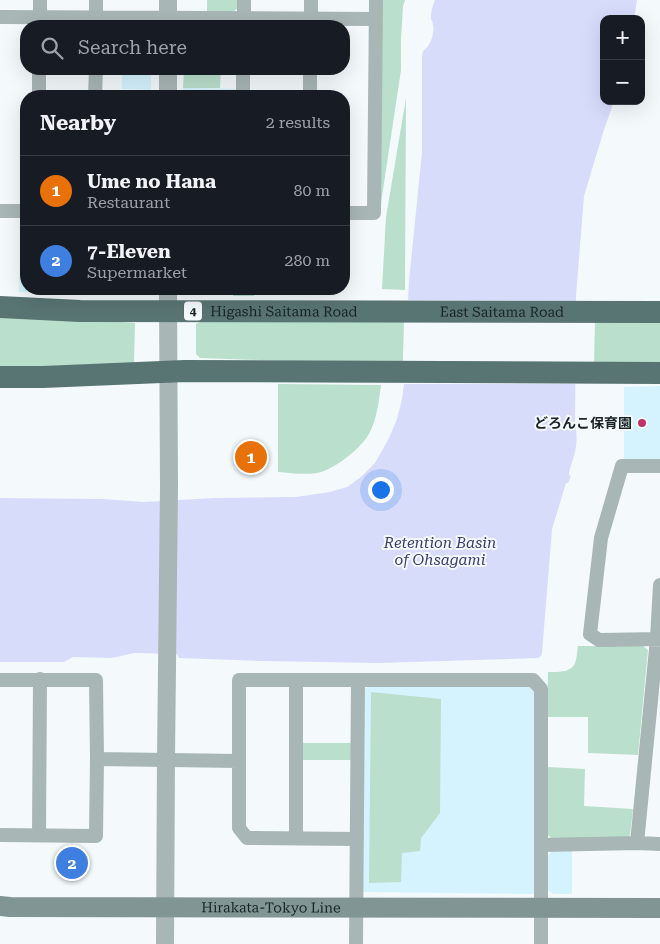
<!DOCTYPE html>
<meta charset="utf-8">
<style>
body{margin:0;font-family:"Roboto Serif","Noto Sans JP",serif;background:#20242c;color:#f1f3f6}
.controls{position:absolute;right:15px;top:15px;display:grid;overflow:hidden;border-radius:10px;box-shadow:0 5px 20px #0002}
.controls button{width:45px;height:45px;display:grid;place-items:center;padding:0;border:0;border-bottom:1px solid #363941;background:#171b24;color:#f1f3f6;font:25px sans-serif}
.you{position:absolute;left:380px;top:489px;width:18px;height:18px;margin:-12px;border:4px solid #fff;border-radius:50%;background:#1a73e8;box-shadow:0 0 0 8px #1a73e833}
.badge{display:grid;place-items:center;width:32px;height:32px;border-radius:50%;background:#7c3aed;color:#fff;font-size:16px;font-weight:700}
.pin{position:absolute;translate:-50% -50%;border:2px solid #fff;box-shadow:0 1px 5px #0006}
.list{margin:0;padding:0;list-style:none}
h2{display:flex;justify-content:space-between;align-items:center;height:65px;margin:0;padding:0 20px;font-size:21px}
h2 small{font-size:16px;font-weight:400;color:#9ea1a6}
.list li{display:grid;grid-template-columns:32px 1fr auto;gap:15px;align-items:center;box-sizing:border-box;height:70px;padding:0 20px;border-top:1px solid #363941}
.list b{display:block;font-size:19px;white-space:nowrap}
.list p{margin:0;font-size:16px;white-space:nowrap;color:#9ea1a6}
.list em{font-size:16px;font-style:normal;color:#9ea1a6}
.icon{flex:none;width:28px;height:28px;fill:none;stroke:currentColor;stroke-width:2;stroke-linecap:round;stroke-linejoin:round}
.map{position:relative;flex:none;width:660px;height:944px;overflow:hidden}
.search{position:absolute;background:#171b24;box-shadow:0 5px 20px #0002;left:20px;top:20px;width:330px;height:55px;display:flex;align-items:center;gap:12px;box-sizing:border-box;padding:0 18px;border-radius:20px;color:#9ea1a6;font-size:19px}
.panel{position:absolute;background:#171b24;box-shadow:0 5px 20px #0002;left:20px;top:90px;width:330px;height:205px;border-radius:20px}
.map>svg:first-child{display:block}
.built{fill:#d4f3fe}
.green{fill:#badfcc}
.water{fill:#d7dcfb}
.pier{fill:#f4fafc}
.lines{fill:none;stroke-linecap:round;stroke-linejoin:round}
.minor{stroke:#a8b6b5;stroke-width:14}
.tertiary{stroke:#a8b6b5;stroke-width:18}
.secondary{stroke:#819694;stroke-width:20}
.trunk{stroke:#587473;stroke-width:22}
.poi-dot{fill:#bf3368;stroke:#f4fafc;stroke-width:2}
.labels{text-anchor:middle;stroke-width:4;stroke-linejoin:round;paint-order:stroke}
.shield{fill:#f4fafc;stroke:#5a6467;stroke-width:1}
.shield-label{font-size:12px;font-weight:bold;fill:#182427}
.street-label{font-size:14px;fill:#182427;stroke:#f4fafc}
.poi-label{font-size:14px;font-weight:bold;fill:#182427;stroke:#f4fafc;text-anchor:end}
.water-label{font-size:15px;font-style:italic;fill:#383d6e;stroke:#f4fafc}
</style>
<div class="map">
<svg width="660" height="944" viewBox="0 0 660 944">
<rect width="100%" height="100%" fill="#f4fafc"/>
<path class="built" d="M 122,69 L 151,69 L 151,90 L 122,89 Z
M 183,88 L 239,89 L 239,96 L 183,96 Z
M 21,231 L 26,231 L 26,289 L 68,289 L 68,294 L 19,292 Z
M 660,386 L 660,459 L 624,459 L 624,387 Z
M 368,686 L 530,686 L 536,691 L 535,894 L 363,892 L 363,692 Z
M 553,850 L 572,851 L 572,894 L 553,894 L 547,889 L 548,856 Z"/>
<path class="green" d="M 207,0 L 239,0 L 239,7 L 233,12 L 207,12 Z
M 380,0 L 405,0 L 403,6 L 401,39 L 401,70 L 381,203 Z
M 184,69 L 221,69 L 220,88 L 183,88 Z
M 406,98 L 405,290 L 382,289 L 386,217 Z
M 233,289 L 254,289 L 254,296 L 233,296 Z
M 0,317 L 81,319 L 135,323 L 134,363 L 0,368 Z
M 404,318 L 403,365 L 200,358 L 196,354 L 196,324 L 206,319 Z
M 595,318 L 660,318 L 660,367 L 594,366 Z
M 278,384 L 381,385 C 379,401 377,419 369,434 C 361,448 334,470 317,473 C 305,475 290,473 278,472 Z
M 578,646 L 643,646 L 648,650 L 638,755 L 588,753 L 588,717 L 547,717 L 548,672 C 557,672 571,673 575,663 C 577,658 577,651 578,646 Z
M 371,692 L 441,699 L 440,813 L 421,838 L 420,851 L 402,853 L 401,882 L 369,883 Z
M 301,743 L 352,743 L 352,760 L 301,760 Z
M 548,767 L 585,769 L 584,806 L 633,809 L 630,835 L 625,839 L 552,839 L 547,834 Z"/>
<path class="water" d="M 435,0 L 637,0 L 634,19 L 604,19 L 604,101 L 614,101 L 603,133 L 584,196 L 576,296 L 575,423 C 579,443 575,453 569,472 L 569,475 L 571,476 L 568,483 L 566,483 L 552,529 L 542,653 L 541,656 L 538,658 L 378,663 L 260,661 L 179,658 L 177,654 L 134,653 L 112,658 L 73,657 L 64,662 L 0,662 L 0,498 L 103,499 L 144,502 L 214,498 L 296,497 L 330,492 L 347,487 L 361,477 L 375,463 L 389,438 L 397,419 L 402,399 L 404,384 L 409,281 L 422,152 L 422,56 L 423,51 C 430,47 435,33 433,25 C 432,17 431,24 431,16 C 431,11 433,5 435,0 Z"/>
<path class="pier" d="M 406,300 L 579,301 L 578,384 L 402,384 Z"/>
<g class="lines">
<path class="minor" d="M 0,17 L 376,19
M 40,26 L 40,0
M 96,26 L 96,0
M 244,26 L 244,0
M 311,26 L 311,0
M 39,96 L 39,69
M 95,96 L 96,69
M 243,96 L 243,69
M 310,96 L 310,69
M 0,211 L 26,211
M 344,213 L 374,213 L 376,0
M 660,466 L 622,466 L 601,538 L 590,634 L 599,640 L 660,639
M 0,680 L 96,680 L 97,759 L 239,761
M 296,680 L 296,838
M 0,835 L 96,836 L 97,759
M 39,835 L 40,679
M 357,839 L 247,838 L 239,828 L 239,680 L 533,680 L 541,689 L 541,944
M 637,843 L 657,639 L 660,585
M 542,845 L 637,843 L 660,844
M 356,944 L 358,680"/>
<path class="tertiary" d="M 168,26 L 168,0
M 168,69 L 168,96
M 165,944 L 166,759 L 169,487 L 168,289"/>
<path class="secondary" id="s1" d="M 0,906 L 10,907 L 660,908"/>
<g class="trunk">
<path id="s2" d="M 0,307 L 80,311 L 660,312"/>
<path d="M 0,377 L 43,377 L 185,371 L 660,373"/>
</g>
</g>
<circle class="poi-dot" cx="642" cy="423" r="5"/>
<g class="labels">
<rect class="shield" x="184" y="301.5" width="18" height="19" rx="4"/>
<g class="shield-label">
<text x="193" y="315">4</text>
</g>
<g class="street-label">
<text dy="5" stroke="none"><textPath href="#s2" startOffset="284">Higashi Saitama Road</textPath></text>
<text dy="5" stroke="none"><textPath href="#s2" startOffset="502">East Saitama Road</textPath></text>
<text dy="5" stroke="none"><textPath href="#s1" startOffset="271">Hirakata-Tokyo Line</textPath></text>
</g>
<g class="poi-label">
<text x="632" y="428">どろんこ保育園</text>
</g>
<g class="water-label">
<text x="440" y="548">Retention Basin<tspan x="440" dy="17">of Ohsagami</tspan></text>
</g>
</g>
</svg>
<div class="controls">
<button>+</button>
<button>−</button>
</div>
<div class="you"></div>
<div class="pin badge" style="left:251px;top:457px;background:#e8710a">1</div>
<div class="pin badge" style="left:72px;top:863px;background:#3f7fe0">2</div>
<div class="search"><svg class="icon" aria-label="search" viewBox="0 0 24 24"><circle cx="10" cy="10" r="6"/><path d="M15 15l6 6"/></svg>Search here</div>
<section class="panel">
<h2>Nearby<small>2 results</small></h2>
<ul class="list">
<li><span class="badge" style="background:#e8710a">1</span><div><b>Ume no Hana</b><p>Restaurant</p></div><em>80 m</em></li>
<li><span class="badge" style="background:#3f7fe0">2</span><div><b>7-Eleven</b><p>Supermarket</p></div><em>280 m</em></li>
</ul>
</section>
</div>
